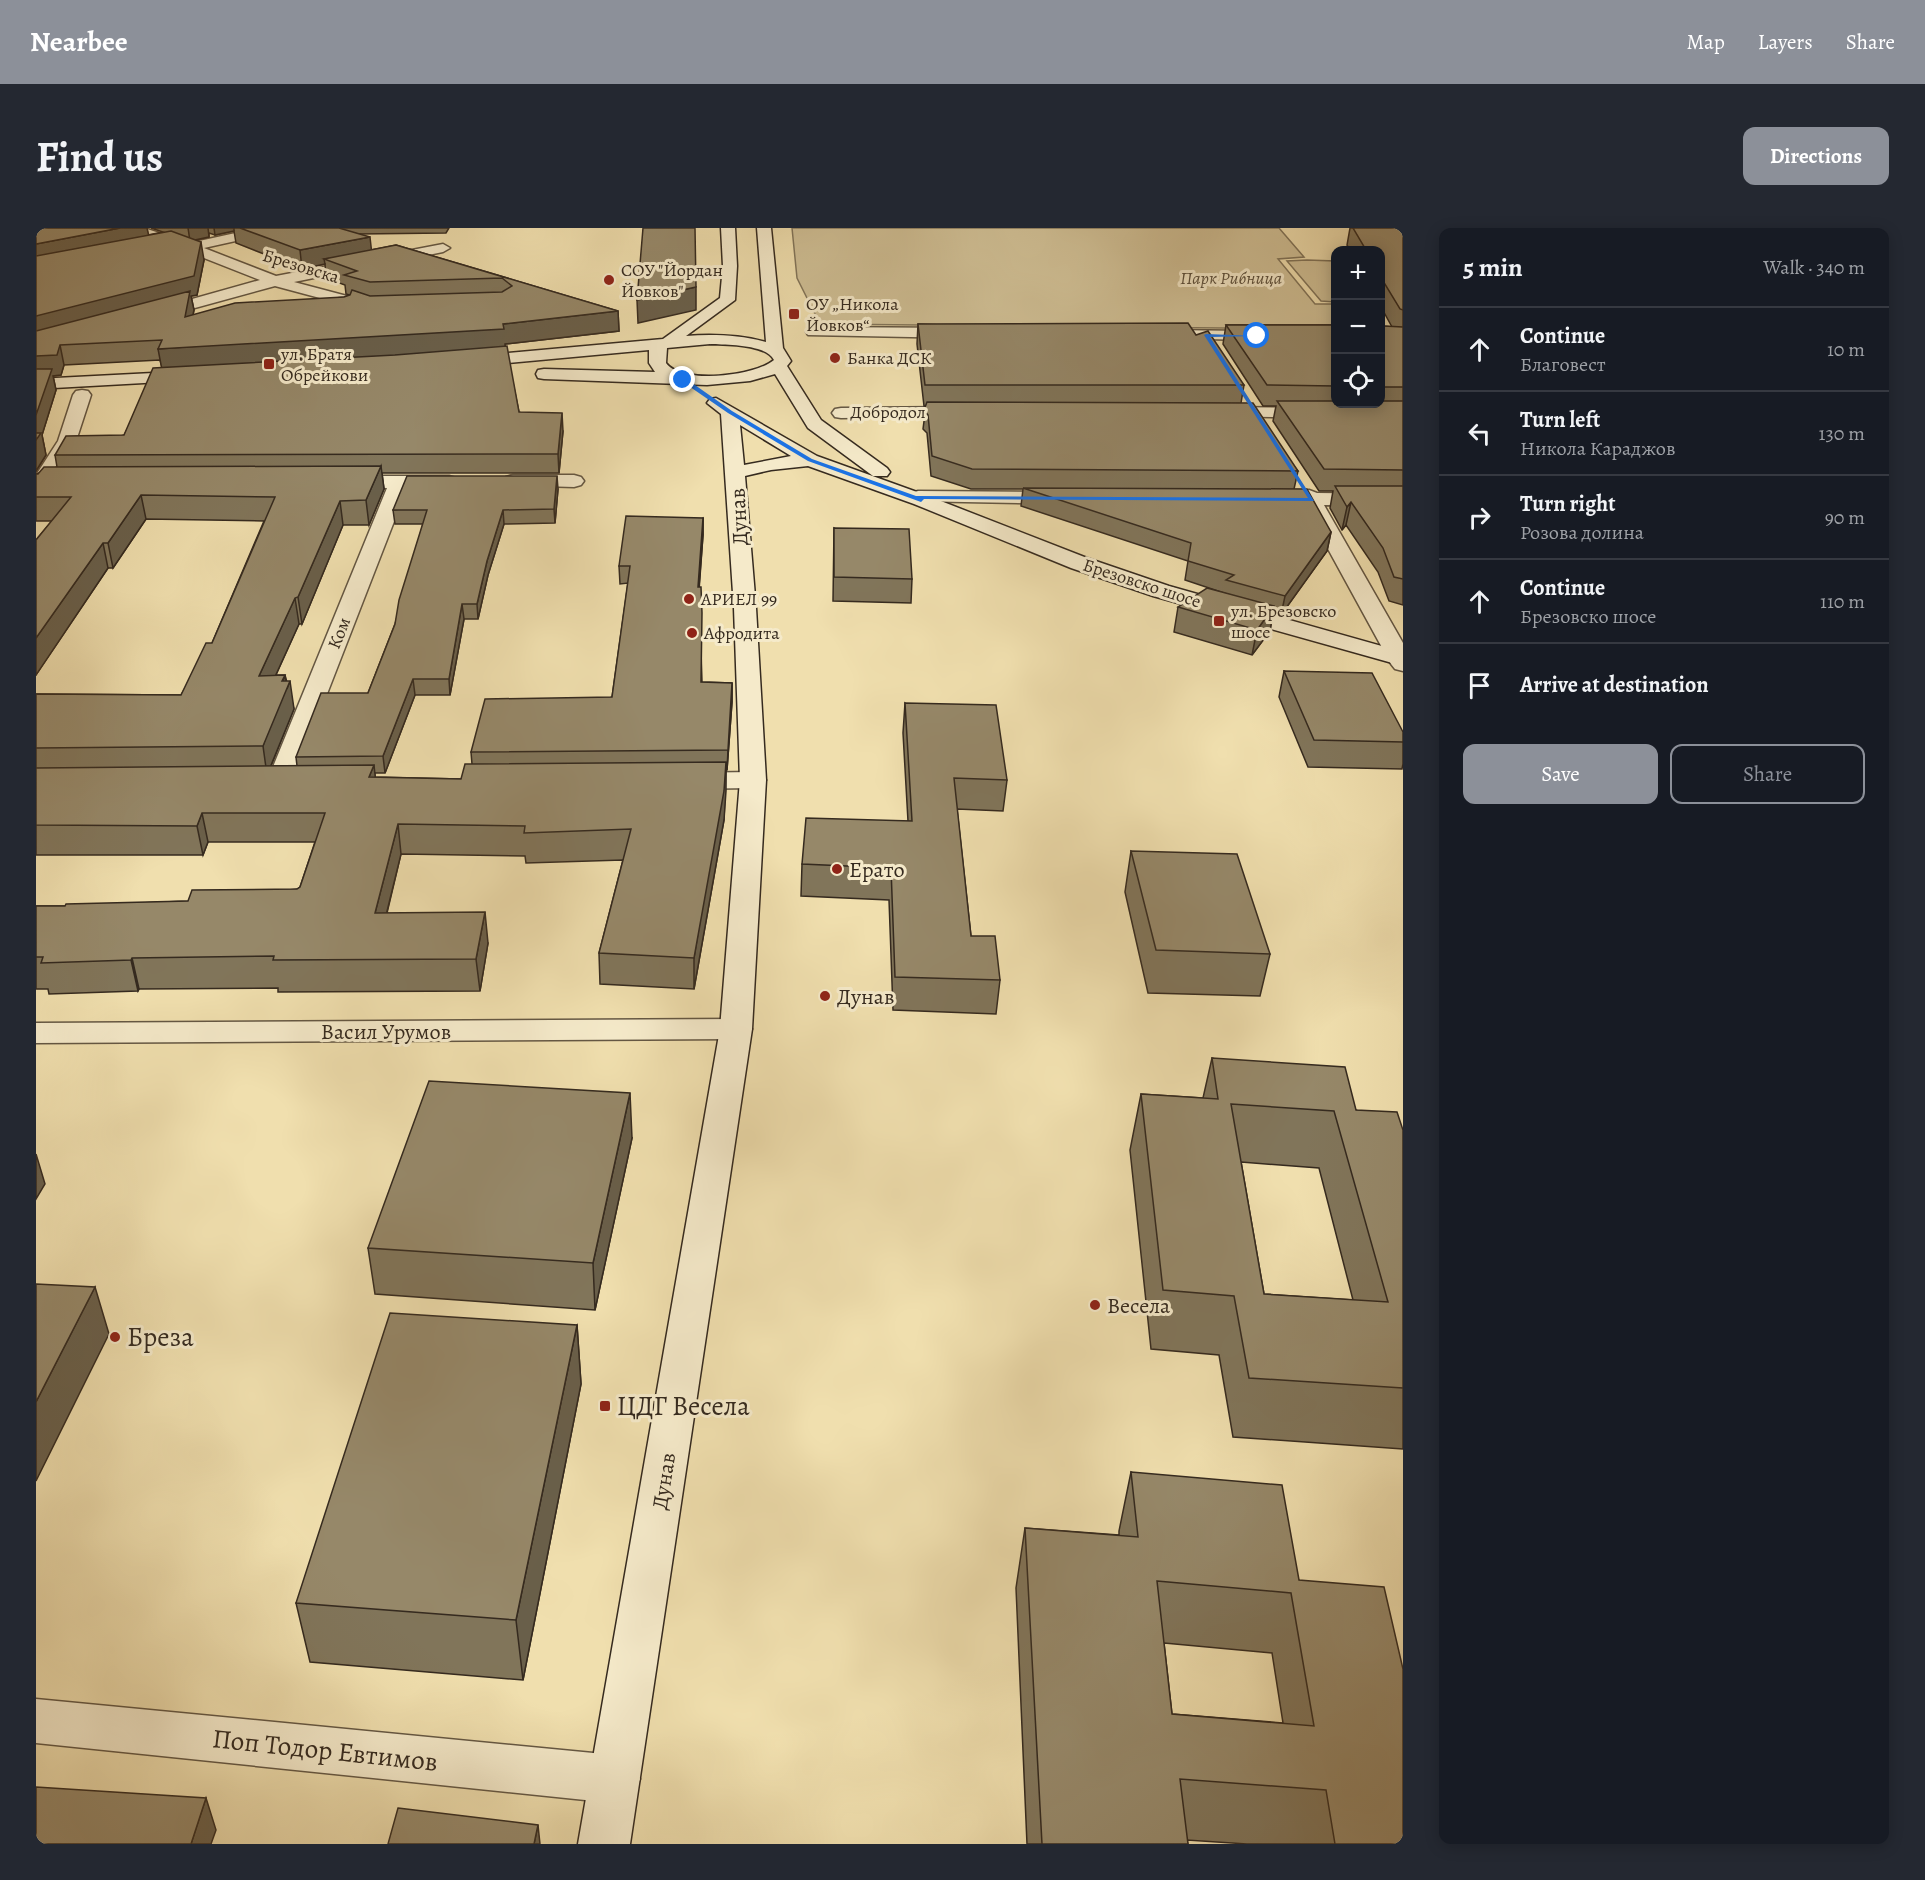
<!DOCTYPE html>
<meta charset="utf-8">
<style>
body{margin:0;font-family:Alegreya,serif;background:#242831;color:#f1f3f6}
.controls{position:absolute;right:18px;top:18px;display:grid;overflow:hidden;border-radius:12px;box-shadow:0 3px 15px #0003}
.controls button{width:54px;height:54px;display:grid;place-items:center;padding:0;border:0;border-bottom:2px solid #363941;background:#171b24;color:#f1f3f6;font:30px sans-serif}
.stop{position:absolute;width:18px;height:18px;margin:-14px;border:4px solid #1a73e8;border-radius:50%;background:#fff}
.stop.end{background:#1a73e8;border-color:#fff;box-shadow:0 2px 6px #0008}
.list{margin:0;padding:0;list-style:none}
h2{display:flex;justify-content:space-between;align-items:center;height:78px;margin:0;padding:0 24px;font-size:26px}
h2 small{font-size:20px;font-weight:400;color:#9ea1a6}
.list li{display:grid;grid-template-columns:39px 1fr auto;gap:18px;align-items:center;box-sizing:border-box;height:84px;padding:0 24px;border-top:2px solid #363941}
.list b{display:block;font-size:22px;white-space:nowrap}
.list p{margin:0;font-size:20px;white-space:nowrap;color:#9ea1a6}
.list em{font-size:20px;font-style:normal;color:#9ea1a6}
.actions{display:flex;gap:12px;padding:18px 24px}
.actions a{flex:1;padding:14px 0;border:2px solid #8c9099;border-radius:12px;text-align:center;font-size:21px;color:#8c9099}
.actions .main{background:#8c9099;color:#fff}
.icon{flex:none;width:33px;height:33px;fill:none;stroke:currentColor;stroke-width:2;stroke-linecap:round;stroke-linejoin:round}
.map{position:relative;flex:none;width:1367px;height:1616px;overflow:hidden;border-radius:12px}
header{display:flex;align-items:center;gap:36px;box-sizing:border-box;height:84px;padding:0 30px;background:#8c9099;color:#fff}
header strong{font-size:28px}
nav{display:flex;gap:33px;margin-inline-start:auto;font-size:21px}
.intro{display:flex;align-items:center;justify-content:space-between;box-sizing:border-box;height:144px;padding:0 36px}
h1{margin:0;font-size:42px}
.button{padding:15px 27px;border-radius:12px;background:#8c9099;color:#fff;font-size:21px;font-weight:700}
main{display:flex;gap:36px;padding:0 36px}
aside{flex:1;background:#171b24;border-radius:12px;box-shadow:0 3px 15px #0003}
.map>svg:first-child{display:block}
.green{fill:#d0c096;stroke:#82755a;stroke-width:1.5}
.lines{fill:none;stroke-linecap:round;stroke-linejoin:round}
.street-casing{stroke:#645743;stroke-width:3}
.secondary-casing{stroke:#352a1f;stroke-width:3}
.street{fill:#f5eaca;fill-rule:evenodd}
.secondary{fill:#f5eaca;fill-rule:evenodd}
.wall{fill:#81755a;stroke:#352a1f;stroke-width:1.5;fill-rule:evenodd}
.shaded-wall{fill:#695f4a;stroke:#352a1f;stroke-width:1.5}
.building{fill:#968869;stroke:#352a1f;stroke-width:1.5;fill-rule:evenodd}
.route{fill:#1a73e8}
.poi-dot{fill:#8f2418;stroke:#f5eaca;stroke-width:2}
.labels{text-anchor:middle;stroke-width:6;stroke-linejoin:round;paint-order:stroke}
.far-street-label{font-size:18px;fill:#352a1f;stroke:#f5eaca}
.far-poi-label{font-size:18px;fill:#352a1f;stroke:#f5eaca;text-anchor:start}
.far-park-label{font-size:18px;font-style:italic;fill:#5c503d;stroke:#f5eaca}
.street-label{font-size:22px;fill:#352a1f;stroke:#f5eaca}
.poi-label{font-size:22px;fill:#352a1f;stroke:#f5eaca;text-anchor:start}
.near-poi-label{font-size:27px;fill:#352a1f;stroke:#f5eaca;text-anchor:start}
.near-street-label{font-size:27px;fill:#352a1f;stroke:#f5eaca}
</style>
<header>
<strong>Nearbee</strong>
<nav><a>Map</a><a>Layers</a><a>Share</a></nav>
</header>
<div class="intro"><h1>Find us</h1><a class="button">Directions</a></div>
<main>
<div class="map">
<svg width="1367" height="1616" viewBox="0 0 1367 1616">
<rect width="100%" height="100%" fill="#f0dfae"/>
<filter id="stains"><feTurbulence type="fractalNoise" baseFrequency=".00333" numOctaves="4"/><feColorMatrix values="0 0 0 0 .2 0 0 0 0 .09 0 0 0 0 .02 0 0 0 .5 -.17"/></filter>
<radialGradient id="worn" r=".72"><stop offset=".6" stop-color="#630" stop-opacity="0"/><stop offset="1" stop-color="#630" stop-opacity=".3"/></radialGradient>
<path class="green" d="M 756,0 L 1243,0 L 1268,29 L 1242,31 L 1279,76 L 1297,76 L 1299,80 L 1299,101 L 784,96 L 761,50 Z
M 1271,32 L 1299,33 L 1299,74 L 1285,73 L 1251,33 Z"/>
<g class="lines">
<defs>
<path id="street" d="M 87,0 L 108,0 L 154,15 L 222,0 L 247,0 L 245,3 L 168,20 L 240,48 L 407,16 L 414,20 L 407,24 L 258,54 L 345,77 L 348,80 L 340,85 L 239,58 L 115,92 L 110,90 L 107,87 L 110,84 L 224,52 L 135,17 L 89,3 Z
M 778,99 L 926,100 L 934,105 L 926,110 L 772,107 L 770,104 L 772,101 Z
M 1130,102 L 1300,104 L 1300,114 L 1124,110 L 1122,107 Z
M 46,162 L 52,163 L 55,167 L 40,213 L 7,267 L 0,269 L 0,247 L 22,213 L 37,167 L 40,163 Z
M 933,179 L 939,180 L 942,184 L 939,188 L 805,190 L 799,189 L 796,185 L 799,181 L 805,180 Z
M 1179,179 L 1367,181 L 1367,191 L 1173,188 L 1170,184 L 1173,180 Z
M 477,247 L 538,247 L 545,249 L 548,253 L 545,257 L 538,259 L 470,257 L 467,253 L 470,249 Z
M 303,248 L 413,248 L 420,250 L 423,254 L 420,258 L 371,260 L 256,556 L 253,562 L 243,564 L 233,562 L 230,556 L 351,260 L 296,258 L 293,254 L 296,250 Z
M 1273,262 L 1281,265 L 1367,266 L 1367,278 L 1288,277 L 1367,415 L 1367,443 L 1359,441 L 1355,436 L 1268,277 L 1224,275 L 1221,271 L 1224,267 C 1240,263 1257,266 1273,262 Z
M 882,263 L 1029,264 L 1036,266 L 1039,270 L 1036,274 L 1029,276 L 875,273 L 872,269 L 875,265 Z
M 717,544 L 726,546 L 730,552 L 726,558 L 717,560 L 644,561 L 635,559 L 631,553 L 635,547 L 644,545 Z
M 700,791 L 712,794 L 716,801 L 712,808 L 700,811 L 0,815 L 0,795 Z
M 0,1471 L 578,1527 L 596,1534 L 604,1551 L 596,1568 L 578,1575 L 0,1515 Z"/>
<path id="secondary" d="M 685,0 L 699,0 L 701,38 L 699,72 L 650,108 C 677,106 704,107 730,114 L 721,0 L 735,0 L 747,120 L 755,133 L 751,138 L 785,192 L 851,240 L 854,244 L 851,248 L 837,248 L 772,200 L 739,146 L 714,153 L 671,157 L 508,151 L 502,150 L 500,146 L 502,142 L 508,141 L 619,144 L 613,135 L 613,122 L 429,139 L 421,134 L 429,129 L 627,111 L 684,70 L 687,38 ZM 674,116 C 691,117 730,116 738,132 C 719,148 646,157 630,135 L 631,120 Z
M 156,143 L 162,144 L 164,148 L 162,152 L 0,161 L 0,151 Z
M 680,170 L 781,228 L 892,268 L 1051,330 L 1133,358 L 1367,424 L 1367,438 L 1117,368 L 1035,340 L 878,276 L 772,238 L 735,242 L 709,248 L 720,380 L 730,552 L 716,801 L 594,1616 L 542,1616 L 684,801 L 704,552 L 698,380 L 685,186 L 671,175 L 674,171 ZM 704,197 L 755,228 L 708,237 Z"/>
</defs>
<use href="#street" class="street-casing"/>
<use href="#secondary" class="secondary-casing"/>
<use href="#street" class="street"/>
<use href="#secondary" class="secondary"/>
</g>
<path class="wall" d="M 0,0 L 111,0 L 112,7 L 127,4 L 115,0 L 413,0 L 410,5 L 322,6 L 335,22 L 360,17 L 582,83 L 583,103 L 469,116 L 483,184 L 527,203 L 523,245 L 346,245 L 348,261 L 333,297 L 307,297 L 266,396 L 263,396 L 240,447 L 249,447 L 258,481 L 235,538 L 261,538 L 260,529 L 332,465 L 359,396 L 387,296 L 359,296 L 357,282 L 522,261 L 519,295 L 468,296 L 452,347 L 442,391 L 428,391 L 414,467 L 379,467 L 349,545 L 339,545 L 339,549 L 425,551 L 436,536 L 435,524 L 576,469 L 592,355 L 584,356 L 583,338 L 667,290 L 667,307 L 663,359 L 666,454 L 696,455 L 696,474 L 691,542 L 690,542 L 688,592 L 658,761 L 564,756 L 563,725 L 587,632 L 490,635 L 489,628 L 365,626 L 351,685 L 452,715 L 444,763 L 242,764 L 242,760 L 103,761 L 102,763 L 13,766 L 12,761 L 0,761 L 0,678 L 29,678 L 152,673 L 261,661 L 264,659 L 279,614 L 172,614 L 167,627 L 0,627 L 0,466 L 145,467 L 176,415 L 228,293 L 110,291 L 77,340 L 72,340 L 0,447 L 0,312 L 16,293 L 0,293 L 0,246 L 21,239 L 19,227 L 88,207 L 126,139 L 124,132 L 28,137 L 25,147 L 17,148 L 20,162 L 6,207 L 10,227 L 0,243 ZM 198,3 L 200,15 L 266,41 L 289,36 L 290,50 L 309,57 L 310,66 L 314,67 L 308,69 L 157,87 L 158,82 L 155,68 L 161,67 L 168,32 L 159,12 L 173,9 L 173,5 L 179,7 Z
M 1314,0 L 1367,0 L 1367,377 L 1353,373 L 1342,344 L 1310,297 L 1306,302 L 1294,280 L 1297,263 L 1283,263 L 1237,193 L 1240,178 L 1227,178 L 1187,116 L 1190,97 L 1299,97 L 1299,176 L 1344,176 L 1344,95 L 1348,98 L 1356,99 L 1344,77 L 1344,22 L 1314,22 L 1311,17 Z
M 882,96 L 1160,107 L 1208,157 L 1205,175 L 1262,243 L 1258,261 L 1295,304 L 1291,323 L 1245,387 L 1237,385 L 1234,403 L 1216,427 L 1138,404 L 1142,379 L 1188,365 L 1149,352 L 1152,333 L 985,278 L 987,261 L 935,261 L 895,248 L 891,205 L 887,201 L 890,178 L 888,178 L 881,116 Z
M 798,300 L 876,351 L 875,375 L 797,373 Z
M 1248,443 L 1367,504 L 1367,536 L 1366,541 L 1272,539 L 1243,469 Z
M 869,475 L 971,552 L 967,583 L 921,581 L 935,708 L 964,752 L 960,786 L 857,782 L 853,672 L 765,668 L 766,636 L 872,593 L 867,505 Z
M 1095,623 L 1234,726 L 1224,768 L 1112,765 L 1089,664 Z
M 1176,830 L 1320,882 L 1367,902 L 1367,1221 L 1197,1209 L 1183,1127 L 1115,1121 L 1094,922 L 1105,866 L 1167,870 ZM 1205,934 L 1283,940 L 1317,1072 L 1228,1066 Z
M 596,910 L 559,1082 L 339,1066 L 332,1020 Z
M 541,1097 L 545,1156 L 487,1452 L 274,1434 L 260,1375 Z
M 1095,1244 L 1263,1352 L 1367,1616 L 1211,1616 L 1151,1612 L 1152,1616 L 991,1616 L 980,1360 L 989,1300 L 1083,1307 L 1083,1303 ZM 1128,1415 L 1236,1425 L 1247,1495 L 1136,1486 Z"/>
<path class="shaded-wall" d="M 84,0 L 111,0 L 114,13 L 0,35 L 0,16 Z
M 152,0 L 172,0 L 173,9 L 154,13 Z
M 178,0 L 198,0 L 198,3 L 179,7 Z
M 334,9 L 336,27 L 288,31 L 289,36 L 266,41 L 264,22 Z
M 165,14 L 168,32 L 161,67 L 155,68 L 158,82 L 152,109 L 0,110 L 0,88 Z
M 660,59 L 660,82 L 602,95 L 601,72 Z
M 582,83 L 583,103 L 469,116 L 469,121 L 126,142 L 122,121 L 467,96 Z
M 24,117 L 28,137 L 25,147 L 17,148 L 20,162 L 6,207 L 10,227 L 0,243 L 0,128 Z
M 526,185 L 527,203 L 523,245 L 522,226 Z
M 345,238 L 348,261 L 333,297 L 330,272 Z
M 521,248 L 522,261 L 519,295 L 518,281 Z
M 105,267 L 110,291 L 77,340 L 72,315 Z
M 304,273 L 307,297 L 266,396 L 262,369 Z
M 1315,274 L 1310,297 L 1306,302 L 1311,279 Z
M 467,282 L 468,296 L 452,347 L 442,391 L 441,376 L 451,333 Z
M 667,290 L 667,307 L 662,377 L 662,359 Z
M 1295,304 L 1291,323 L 1245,387 L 1249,368 Z
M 67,315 L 72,340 L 0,447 L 0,410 Z
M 259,370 L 263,396 L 227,475 L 223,448 Z
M 426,376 L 428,391 L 414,467 L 413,451 Z
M 1238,378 L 1234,403 L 1216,427 L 1221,402 Z
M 249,447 L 251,461 L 254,453 L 258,481 L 231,547 L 227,518 Z
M 377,451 L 379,467 L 349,545 L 347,528 Z
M 696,455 L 696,474 L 691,542 L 692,522 Z
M 690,534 L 690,563 L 688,592 L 658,761 L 658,730 Z
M 338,537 L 341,566 L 333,549 Z
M 166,585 L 172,614 L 167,627 L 161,598 Z
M 362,596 L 365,626 L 343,716 L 339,685 Z
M 449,684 L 452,715 L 444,763 L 440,731 Z
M 96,730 L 103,761 L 102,763 L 95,732 Z
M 594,865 L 596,910 L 559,1082 L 557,1035 Z
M 0,926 L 9,956 L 0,971 Z
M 59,1059 L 73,1106 L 0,1253 L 0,1174 Z
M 541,1097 L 545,1156 L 487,1452 L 480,1392 Z
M 170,1570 L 180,1602 L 175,1616 L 155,1616 Z
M 502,1597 L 504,1616 L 498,1616 Z"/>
<path class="building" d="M 0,0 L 84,0 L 0,16 Z
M 204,0 L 303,0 L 334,9 L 264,22 Z
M 607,0 L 659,0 L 660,59 L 601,72 Z
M 1317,0 L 1367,0 L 1367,82 L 1364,81 L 1344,48 L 1344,22 L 1330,22 Z
M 135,3 L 165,14 L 158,48 L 0,88 L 0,28 Z
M 360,17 L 582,83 L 467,96 L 468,101 L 122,121 L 126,112 L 24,117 L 21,127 L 0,128 L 0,103 L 154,63 L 149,89 L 199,75 L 308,69 L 314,67 L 316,62 L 334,68 L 466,64 L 476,58 L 466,50 L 334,54 L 308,47 L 321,43 L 288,31 Z
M 1152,95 L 1160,107 L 1172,103 L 1208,157 L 889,157 L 882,96 Z
M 1344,95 L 1346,95 L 1348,98 L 1367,99 L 1367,159 L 1344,159 Z
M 1190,97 L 1299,97 L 1299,158 L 1231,157 Z
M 471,118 L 483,184 L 526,185 L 522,226 L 19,227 L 30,208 L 88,207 L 117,140 L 359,127 Z
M 0,141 L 16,141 L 0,187 Z
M 1241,173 L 1299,173 L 1299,176 L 1344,176 L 1344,173 L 1367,173 L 1367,242 L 1288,241 Z
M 891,174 L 1217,175 L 1262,243 L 936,241 L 896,228 L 892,187 L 888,182 Z
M 0,205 L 5,205 L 0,212 Z
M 345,238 L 330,272 L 304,273 L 262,369 L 259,370 L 223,448 L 249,447 L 246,453 L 254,453 L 227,518 L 0,520 L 0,466 L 145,467 L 170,415 L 176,415 L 239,269 L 105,267 L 72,315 L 67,315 L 0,410 L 0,312 L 35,269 L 0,269 L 0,246 L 2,246 L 8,239 Z
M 371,248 L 521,248 L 518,281 L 467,282 L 451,333 L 441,376 L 426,376 L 413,451 L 377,451 L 347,528 L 260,529 L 285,465 L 332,465 L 359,396 L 363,372 L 391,282 L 357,282 Z
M 1299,258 L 1367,258 L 1367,351 L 1358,349 L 1347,320 L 1315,274 L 1311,279 Z
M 987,260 L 1271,261 L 1295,304 L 1249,368 L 1190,352 L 1198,347 L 1152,333 L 1155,315 Z
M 590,288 L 667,290 L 662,359 L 665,359 L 666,385 L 665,454 L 696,455 L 692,522 L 435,524 L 449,471 L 576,469 L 594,338 L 583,338 Z
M 798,300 L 873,301 L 876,351 L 798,349 Z
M 1171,360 L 1238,378 L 1221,402 L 1142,379 Z
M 1248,443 L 1336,445 L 1367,504 L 1367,514 L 1278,512 Z
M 869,475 L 960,477 L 971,552 L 918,550 L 935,708 L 959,708 L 964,752 L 859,749 L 855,640 L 766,636 L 770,590 L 876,593 Z
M 690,534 L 688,563 L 658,730 L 563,725 L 595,601 L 488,605 L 489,598 L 362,596 L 339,685 L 449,684 L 440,731 L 237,732 L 238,728 L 96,730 L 95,732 L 5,735 L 7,729 L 0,729 L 0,678 L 29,678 L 30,676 L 152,673 L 156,662 L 261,661 L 264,659 L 289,585 L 166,585 L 161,598 L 0,597 L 0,540 L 338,537 L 333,549 L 425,551 L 429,536 Z
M 1095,623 L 1201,626 L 1234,726 L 1120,722 Z
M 1176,830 L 1309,839 L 1320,882 L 1361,884 L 1367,902 L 1367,1160 L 1213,1150 L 1198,1068 L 1127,1062 L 1105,866 L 1182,871 ZM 1195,876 L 1298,883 L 1352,1074 L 1228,1066 Z
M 393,853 L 594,865 L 557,1035 L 332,1020 Z
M 0,1056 L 59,1059 L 0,1174 Z
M 354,1085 L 541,1097 L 480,1392 L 260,1375 Z
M 1095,1244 L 1246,1257 L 1263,1352 L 1348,1359 L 1367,1441 L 1367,1616 L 1299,1616 L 1290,1562 L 1144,1551 L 1152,1616 L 1006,1616 L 989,1300 L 1102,1309 ZM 1121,1353 L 1255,1365 L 1278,1498 L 1136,1486 Z
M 0,1559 L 170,1570 L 155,1616 L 0,1616 Z
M 362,1580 L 502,1597 L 498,1616 L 352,1616 Z"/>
<path class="route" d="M 1170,106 L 1224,108 L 1174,109 L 1278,273 L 888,271 L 885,274 L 772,233 L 692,185 L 644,152 L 649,150 L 696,183 L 776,231 L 880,268 L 1272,270 L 1168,107 Z"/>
<g class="poi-dot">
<circle cx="573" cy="52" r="6"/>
<rect x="752" y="80" width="12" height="12" rx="3"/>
<circle cx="799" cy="130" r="6"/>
<rect x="227" y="130" width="12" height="12" rx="3"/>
<circle cx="653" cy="371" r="6"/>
<rect x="1177" y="387" width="12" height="12" rx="3"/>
<circle cx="656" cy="405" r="6"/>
<circle cx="801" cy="641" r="6"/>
<circle cx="789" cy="768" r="6"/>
<circle cx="1059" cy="1077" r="6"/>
<circle cx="79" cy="1109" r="6"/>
<rect x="563" y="1172" width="12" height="12" rx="3"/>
</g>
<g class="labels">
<g class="far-street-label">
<text transform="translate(265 38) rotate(17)" y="6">Брезовска</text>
<text x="852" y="190">Добродол</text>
<text transform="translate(1106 355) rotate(18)" y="6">Брезовско шосе</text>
<text transform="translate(303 405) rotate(-68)" y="6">Ком</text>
</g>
<g class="far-poi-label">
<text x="585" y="48">СОУ "Йордан<tspan x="585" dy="21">Йовков"</tspan></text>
<text x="770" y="82">ОУ „Никола<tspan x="770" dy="21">Йовков“</tspan></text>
<text x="245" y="132">ул. Братя<tspan x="245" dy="21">Обрейкови</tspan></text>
<text x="811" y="136">Банка ДСК</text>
<text x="665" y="377">АРИЕЛ 99</text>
<text x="1195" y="389">ул. Брезовско<tspan x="1195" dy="21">шосе</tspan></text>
<text x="668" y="411">Афродита</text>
</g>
<g class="far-park-label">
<text x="1195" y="56">Парк Рибница</text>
</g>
<g class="street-label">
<text transform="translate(702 289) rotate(-93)" y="8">Дунав</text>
<text x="350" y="811">Васил Урумов</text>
<text transform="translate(627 1253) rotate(-81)" y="8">Дунав</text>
</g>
<g class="poi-label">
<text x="813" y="649">Ерато</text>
<text x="801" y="776">Дунав</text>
<text x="1071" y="1085">Весела</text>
</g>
<g class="near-poi-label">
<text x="91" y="1118">Бреза</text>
<text x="581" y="1187">ЦДГ Весела</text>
</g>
<g class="near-street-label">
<text transform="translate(289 1522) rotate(6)" y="9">Поп Тодор Евтимов</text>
</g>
</g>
<rect width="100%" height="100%" filter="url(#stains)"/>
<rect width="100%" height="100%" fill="url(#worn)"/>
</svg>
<div class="controls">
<button>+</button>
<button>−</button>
<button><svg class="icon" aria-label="locate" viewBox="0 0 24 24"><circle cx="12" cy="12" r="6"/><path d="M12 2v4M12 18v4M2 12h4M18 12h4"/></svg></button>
</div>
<div class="stop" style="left:1221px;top:108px"></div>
<div class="stop end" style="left:647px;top:152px"></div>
</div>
<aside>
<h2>5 min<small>Walk · 340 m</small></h2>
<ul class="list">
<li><svg class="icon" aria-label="ahead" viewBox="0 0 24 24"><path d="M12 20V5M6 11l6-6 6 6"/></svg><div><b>Continue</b><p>Благовест</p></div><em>10 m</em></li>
<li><svg class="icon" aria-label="left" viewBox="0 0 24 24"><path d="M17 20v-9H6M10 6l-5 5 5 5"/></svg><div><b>Turn left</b><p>Никола Караджов</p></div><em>130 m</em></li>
<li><svg class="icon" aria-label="right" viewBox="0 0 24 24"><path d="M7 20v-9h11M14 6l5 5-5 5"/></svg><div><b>Turn right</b><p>Розова долина</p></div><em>90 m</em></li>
<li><svg class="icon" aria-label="ahead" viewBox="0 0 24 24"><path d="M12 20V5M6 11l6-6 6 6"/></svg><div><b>Continue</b><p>Брезовско шосе</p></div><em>110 m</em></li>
<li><svg class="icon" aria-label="arrive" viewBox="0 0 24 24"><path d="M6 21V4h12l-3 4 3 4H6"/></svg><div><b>Arrive at destination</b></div></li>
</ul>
<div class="actions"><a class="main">Save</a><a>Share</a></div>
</aside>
</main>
